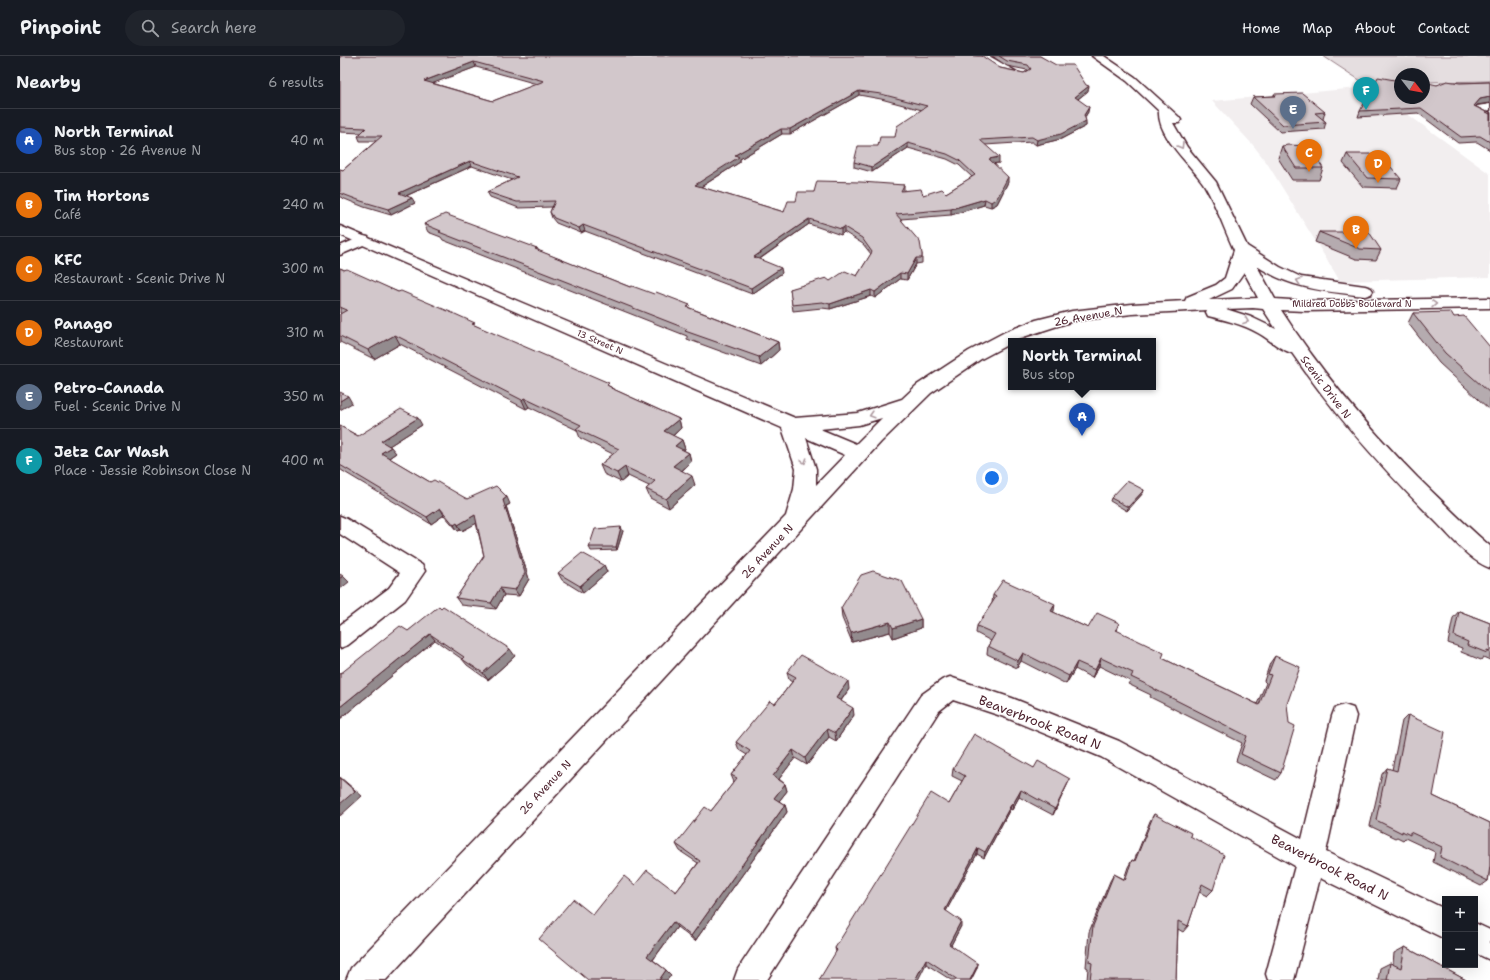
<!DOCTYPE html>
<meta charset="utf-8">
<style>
body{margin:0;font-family:"Shantell Sans",sans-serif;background:#20242c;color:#f1f3f6}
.controls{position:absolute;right:12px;bottom:12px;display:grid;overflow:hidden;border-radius:0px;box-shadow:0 4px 16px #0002}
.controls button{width:36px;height:36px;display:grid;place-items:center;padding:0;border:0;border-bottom:1px solid #363941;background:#171b24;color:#f1f3f6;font:20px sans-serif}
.compass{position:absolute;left:1054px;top:12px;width:36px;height:36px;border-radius:50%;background:#171b24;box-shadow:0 4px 16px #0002;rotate:121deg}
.you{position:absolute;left:652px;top:422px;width:14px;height:14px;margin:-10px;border:3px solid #fff;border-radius:50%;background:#1a73e8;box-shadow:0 0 0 6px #1a73e833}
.badge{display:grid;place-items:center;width:26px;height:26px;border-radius:50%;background:#ea580c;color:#fff;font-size:13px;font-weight:700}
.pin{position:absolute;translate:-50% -33px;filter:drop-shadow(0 1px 2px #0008)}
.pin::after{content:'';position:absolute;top:21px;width:14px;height:12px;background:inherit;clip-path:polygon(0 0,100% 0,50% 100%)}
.popup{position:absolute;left:668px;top:282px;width:148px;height:52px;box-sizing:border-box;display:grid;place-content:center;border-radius:0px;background:#171b24;filter:drop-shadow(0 1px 3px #0005);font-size:13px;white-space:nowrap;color:#9ea1a6}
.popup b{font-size:15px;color:#f1f3f6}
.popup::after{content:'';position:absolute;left:50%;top:100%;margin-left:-8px;border:8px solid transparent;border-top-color:#171b24}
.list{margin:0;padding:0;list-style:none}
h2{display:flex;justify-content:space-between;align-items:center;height:52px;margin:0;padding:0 16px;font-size:17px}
h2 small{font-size:13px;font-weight:400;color:#9ea1a6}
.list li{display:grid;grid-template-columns:26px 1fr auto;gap:12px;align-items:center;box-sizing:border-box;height:64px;padding:0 16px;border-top:1px solid #363941}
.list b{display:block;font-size:15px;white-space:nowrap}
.list p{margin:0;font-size:13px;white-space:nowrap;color:#9ea1a6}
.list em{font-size:13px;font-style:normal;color:#9ea1a6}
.icon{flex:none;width:22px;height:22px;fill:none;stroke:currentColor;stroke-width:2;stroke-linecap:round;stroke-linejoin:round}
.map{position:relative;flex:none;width:1150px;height:924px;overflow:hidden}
header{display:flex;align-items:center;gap:24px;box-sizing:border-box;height:56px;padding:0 20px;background:#171b24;border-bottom:1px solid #363941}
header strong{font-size:19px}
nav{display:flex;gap:22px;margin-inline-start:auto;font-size:14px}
.search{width:280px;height:36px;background:#20242c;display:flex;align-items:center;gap:10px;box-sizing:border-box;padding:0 14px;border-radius:22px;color:#9ea1a6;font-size:15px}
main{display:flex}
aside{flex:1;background:#171b24}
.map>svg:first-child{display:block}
.built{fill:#f2eeef}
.green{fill:#e5dee0;stroke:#987e86}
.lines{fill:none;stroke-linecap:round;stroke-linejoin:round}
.street-casing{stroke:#4a1f2b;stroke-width:3}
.secondary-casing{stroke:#4a1f2b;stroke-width:3}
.street{fill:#fff;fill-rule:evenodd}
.secondary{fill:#fff;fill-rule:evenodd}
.wall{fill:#b5abaf;stroke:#4a1f2b;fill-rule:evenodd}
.shaded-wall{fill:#938b8e;stroke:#4a1f2b}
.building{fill:#d2c7cb;stroke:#4a1f2b;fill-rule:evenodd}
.oneway{stroke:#ae9aa0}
.labels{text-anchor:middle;stroke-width:3;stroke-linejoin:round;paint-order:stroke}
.far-street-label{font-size:9px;fill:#4a1f2b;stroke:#fff}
.street-label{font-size:11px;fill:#4a1f2b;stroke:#fff}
.near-street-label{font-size:13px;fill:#4a1f2b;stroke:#fff}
</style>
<header>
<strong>Pinpoint</strong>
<div class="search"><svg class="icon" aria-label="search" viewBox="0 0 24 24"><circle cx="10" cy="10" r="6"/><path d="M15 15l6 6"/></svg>Search here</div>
<nav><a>Home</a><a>Map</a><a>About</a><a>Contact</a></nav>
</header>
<main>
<aside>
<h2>Nearby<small>6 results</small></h2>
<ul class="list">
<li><span class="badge" style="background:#1a4fb4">A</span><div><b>North Terminal</b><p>Bus stop · 26 Avenue N</p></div><em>40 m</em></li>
<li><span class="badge" style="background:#e8710a">B</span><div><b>Tim Hortons</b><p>Café</p></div><em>240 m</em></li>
<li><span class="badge" style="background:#e8710a">C</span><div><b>KFC</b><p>Restaurant · Scenic Drive N</p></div><em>300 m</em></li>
<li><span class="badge" style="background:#e8710a">D</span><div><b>Panago</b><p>Restaurant</p></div><em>310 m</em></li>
<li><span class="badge" style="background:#5c6f8a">E</span><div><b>Petro-Canada</b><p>Fuel · Scenic Drive N</p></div><em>350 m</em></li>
<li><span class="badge" style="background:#0f9aa8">F</span><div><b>Jetz Car Wash</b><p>Place · Jessie Robinson Close N</p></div><em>400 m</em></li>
</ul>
</aside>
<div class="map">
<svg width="1150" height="924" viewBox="0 0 1150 924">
<rect width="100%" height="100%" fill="#fff"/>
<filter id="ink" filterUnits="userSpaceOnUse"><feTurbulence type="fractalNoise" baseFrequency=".025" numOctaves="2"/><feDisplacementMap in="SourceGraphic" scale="8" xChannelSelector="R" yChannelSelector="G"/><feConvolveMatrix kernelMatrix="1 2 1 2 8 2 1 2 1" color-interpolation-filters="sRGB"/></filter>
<g filter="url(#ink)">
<path class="built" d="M 1030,31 L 1150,118 L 1150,221 L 1000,225 L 927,107 L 913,89 L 872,45 Z"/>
<path class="green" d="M 983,0 L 1150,0 L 1150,25 L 1084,26 L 1084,18 L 1060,18 L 1060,26 L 1021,25 Z"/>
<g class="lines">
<defs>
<path id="street" d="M 638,0 L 649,0 L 677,16 L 672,19 L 656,13 Z
M 1150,48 L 1150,54 L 1146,55 L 1150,57 L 1150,64 L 1133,55 L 1137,50 Z
M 23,180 L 28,181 L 30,184 L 28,187 L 0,199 L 0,190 Z
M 0,460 L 7,463 L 82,509 L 85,515 L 65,544 L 8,589 L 0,592 L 0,569 L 49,532 L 60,517 L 0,478 Z
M 610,621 L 672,642 L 779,685 L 962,783 L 992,660 L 995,652 L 1004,649 L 1013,652 L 1016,660 L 986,796 L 1105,853 L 1105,883 L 980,822 L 954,924 L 928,924 L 926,918 L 955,810 L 761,701 L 667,662 L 613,644 L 599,655 L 427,924 L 394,924 L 398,913 L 581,639 L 602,624 Z
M 1135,867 L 1150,874 L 1150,904 L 1135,897 Z"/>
<path id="secondary" d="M 752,0 L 764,0 L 795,21 L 839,61 L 841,64 L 839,67 L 833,67 L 847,91 L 876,126 L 907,190 L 940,211 L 961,221 L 1025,230 L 1031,232 L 1033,235 L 1031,238 L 1025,240 C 984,235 952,233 917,210 L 935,243 L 965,245 L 1150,242 L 1150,252 L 965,255 L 941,254 C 980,315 1026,369 1077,421 C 1101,444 1124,468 1150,490 L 1150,512 C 1130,505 1112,482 1097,467 C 1044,414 994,359 952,297 C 940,294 929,283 918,277 C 902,268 885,264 868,260 L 866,256 L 867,254 L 792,258 L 733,265 L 671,285 L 671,287 L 641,303 L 591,337 L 541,386 L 46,924 L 6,924 L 11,912 L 446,460 L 454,433 L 456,413 L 442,372 L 0,179 L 0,170 L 455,362 L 518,357 L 562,343 L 577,329 L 629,295 L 665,276 L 696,264 L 732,255 L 792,248 L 845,245 L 847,241 L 876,229 L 885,222 L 894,194 C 885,175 874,144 863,127 C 850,108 817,80 819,55 L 787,25 ZM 904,216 L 918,242 L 869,244 L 892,233 ZM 913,252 L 923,253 L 936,273 L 911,261 L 886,253 ZM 542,362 L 516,388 L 480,373 L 519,369 ZM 466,382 L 505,399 L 476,429 L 476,413 Z"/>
</defs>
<use href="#street" class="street-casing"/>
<use href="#secondary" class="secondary-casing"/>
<use href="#street" class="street"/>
<use href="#secondary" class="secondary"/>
</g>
<path class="wall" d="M 0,0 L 660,12 L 684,17 L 688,14 L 687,14 L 667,10 L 652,0 L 700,0 L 748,35 L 738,43 L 748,56 L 745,61 L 746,70 L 721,83 L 696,89 L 692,86 L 645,89 L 659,107 L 654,107 L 668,126 L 657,148 L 651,151 L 644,149 L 611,159 L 561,163 L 582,198 L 582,207 L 576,208 L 567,224 L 560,223 L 535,242 L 531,240 L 490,253 L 482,252 L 453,255 L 450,233 L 517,220 L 531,198 L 523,188 L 504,176 L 501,179 L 469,168 L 420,203 L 442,217 L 412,238 L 245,175 L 241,177 L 216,167 L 212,162 L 210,156 L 212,151 L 179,152 L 150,141 L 147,136 L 172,124 L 132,110 L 66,140 L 75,147 L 51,159 L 24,151 L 0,141 L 0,113 L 3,114 L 36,85 L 20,85 L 18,80 L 21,77 L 0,76 ZM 136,11 L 197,28 L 153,45 L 92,27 ZM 519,39 L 541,43 L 582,54 L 555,81 L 538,90 L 514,106 L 514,111 L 532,116 L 568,92 L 607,103 L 619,109 L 632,121 L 606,137 L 583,139 L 564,135 L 564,129 L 474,136 L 456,145 L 444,156 L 361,131 L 400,106 L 400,103 L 442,78 L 450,78 Z
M 1150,26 L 1150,47 L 1137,49 L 1135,50 L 1150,58 L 1150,94 L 1137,86 L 1118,87 L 1078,57 L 1018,61 L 1020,55 L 1097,29 L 1120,27 Z
M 934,38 L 985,56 L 983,63 L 986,66 L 984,73 L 940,76 L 910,48 L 913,41 L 934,40 Z
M 942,90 L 983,112 L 979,124 L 952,124 L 938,102 Z
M 1007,98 L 1061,123 L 1057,132 L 1023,131 L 1003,107 Z
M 84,168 L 197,192 L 199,195 L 290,231 L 350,252 L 438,286 L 439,294 L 421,310 L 347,283 L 347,280 L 103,184 L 101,181 L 88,176 Z
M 979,176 L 1041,194 L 1036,204 L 1016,203 L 975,186 Z
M 0,212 L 58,236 L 136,270 L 271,331 L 273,333 L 339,363 L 341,372 L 333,380 L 342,384 L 345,393 L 343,394 L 349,397 L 351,406 L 342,415 L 355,429 L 329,452 L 310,442 L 306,433 L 309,430 L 288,420 L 281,426 L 264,418 L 260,409 L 273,398 L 240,382 L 237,374 L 189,351 L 186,353 L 60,288 L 34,303 L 0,286 L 0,258 L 1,257 L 0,257 Z
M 1073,257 L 1114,261 L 1150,291 L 1150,354 L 1099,307 L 1068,267 Z
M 82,369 L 49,390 L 56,397 L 49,402 L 90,426 L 127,443 L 170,448 L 166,450 L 189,523 L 179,540 L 164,539 L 156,553 L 121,549 L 116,542 L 144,500 L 136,467 L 122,475 L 121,474 L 118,475 L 104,459 L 91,468 L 1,414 L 0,412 L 0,370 L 18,380 Z
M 804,434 L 803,437 L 787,455 L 770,445 L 771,442 Z
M 283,475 L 277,494 L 251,495 L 249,491 Z
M 264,509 L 267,516 L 243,537 L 222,524 L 218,517 Z
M 653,539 L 713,556 L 748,572 L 779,567 L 777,575 L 822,602 L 917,648 L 926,627 L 924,625 L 930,607 L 935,600 L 947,648 L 941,717 L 936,724 L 896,705 L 902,687 L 810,641 L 811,639 L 788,628 L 790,625 L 759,610 L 752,622 L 735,613 L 726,628 L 681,605 L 677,612 L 647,598 L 648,590 L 651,585 L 636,577 L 637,570 L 652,547 Z
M 101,552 L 175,600 L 148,624 L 127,609 L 122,603 L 95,584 L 0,663 L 0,618 L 68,575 Z
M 501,552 L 581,563 L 581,572 L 553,582 L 550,576 L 512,586 L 502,562 Z
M 1119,555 L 1150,567 L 1150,604 L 1143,601 L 1141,604 L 1121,596 L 1122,592 L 1108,587 L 1113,562 Z
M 447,616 L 509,633 L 501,645 L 514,659 L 496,685 L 489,681 L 467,709 L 455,702 L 439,723 L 445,728 L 447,735 L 439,745 L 445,749 L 447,756 L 355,885 L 337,871 L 313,904 L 326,914 L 331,919 L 327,924 L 248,924 L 253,859 L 295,829 L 336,836 L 358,807 L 340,795 L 336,788 L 371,755 L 394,726 L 391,719 L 407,699 L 399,694 L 396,686 L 435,648 L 452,626 L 449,624 Z
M 1068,659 L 1093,740 L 1150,767 L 1150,814 L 1148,825 L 1141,830 L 1093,806 L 1095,796 L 1065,782 L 1063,784 L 1057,781 L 1055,782 L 1030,770 L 1042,718 L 1047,712 L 1052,714 L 1062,665 Z
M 694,712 L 727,729 L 713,759 L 679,741 L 672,754 L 670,753 L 644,802 L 637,798 L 606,855 L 621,870 L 611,889 L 637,912 L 631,924 L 611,924 L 586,908 L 496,896 L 495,892 L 609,748 L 622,725 L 612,720 L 613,713 Z
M 814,758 L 850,780 L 873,834 L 867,840 L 859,836 L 848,870 L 843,876 L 838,873 L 836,924 L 747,924 L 748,912 L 746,911 L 749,876 L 770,825 L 774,818 L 784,823 L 788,811 L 792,804 L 794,805 L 810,765 Z
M 1065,891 L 1126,924 L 1038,924 L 1040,912 L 1050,907 L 1053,908 L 1054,897 Z"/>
<path class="shaded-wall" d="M 134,6 L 136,11 L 86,30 L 84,25 Z
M 749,30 L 748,35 L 734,46 L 735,41 Z
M 519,35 L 519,39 L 450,78 L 450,73 Z
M 1150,41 L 1150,47 L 1137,49 L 1132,55 L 1134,50 L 1140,43 Z
M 749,51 L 748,56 L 743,64 L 744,59 Z
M 746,65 L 746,70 L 721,83 L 696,89 L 697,84 Z
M 441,73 L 442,78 L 400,103 L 400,106 L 356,134 L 355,129 L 395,99 Z
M 568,87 L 568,92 L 532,116 L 532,111 Z
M 659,101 L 659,107 L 649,108 L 649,103 Z
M 130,105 L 132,110 L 61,142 L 59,137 Z
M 668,121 L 668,126 L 657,148 L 651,151 L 651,146 Z
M 72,142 L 75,147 L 51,159 L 48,153 Z
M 645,143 L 644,149 L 611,159 L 611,153 Z
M 469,163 L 469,168 L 415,206 L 414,201 Z
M 243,169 L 245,175 L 241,177 L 239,172 Z
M 504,171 L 504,176 L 501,179 L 501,173 Z
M 576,202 L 576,208 L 567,224 L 567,218 Z
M 441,212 L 442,217 L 412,238 L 411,232 Z
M 560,217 L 560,223 L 535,242 L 535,236 Z
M 531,234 L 531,240 L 490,253 L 490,248 Z
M 55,279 L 60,288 L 34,303 L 28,294 Z
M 438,286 L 439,294 L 421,310 L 419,301 Z
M 8,340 L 12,347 L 0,354 L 0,345 Z
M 184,342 L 189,351 L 186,353 L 182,344 Z
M 78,362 L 82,369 L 46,392 L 41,385 Z
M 339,363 L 341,372 L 327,385 L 324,375 Z
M 342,384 L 345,393 L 337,399 L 335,390 Z
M 51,391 L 56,397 L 46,404 L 41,397 Z
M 349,397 L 351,406 L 336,420 L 333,410 Z
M 285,411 L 288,420 L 281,426 L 277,417 Z
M 352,420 L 355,429 L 329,452 L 326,443 Z
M 804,434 L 803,437 L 787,455 L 788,451 Z
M 167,441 L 170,448 L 166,450 L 189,523 L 179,540 L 175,534 L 163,444 Z
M 100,452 L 104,459 L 91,468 L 87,461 Z
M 135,459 L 139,466 L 122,475 L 118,469 Z
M 117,467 L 121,474 L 118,475 L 114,469 Z
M 281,471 L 283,475 L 277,494 L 276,491 Z
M 264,509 L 267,516 L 243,537 L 240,530 Z
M 3,520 L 9,526 L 0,533 L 0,522 Z
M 160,532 L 164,539 L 156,553 L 151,547 Z
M 715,548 L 714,555 L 709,563 L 711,555 Z
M 581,563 L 581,572 L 553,582 L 553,572 Z
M 550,566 L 550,576 L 512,586 L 511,577 Z
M 90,578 L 95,584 L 0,663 L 0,651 Z
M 170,593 L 175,600 L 148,624 L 143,617 Z
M 683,597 L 681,605 L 677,612 L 678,605 Z
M 761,602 L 759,610 L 752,622 L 755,614 Z
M 737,606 L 735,613 L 726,628 L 729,620 Z
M 508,625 L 509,633 L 497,650 L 496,642 Z
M 513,652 L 514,659 L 496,685 L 495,677 Z
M 487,673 L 489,681 L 467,709 L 465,702 Z
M 453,694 L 455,702 L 436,727 L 433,720 Z
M 0,721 L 22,740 L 0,760 Z
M 730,723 L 727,729 L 713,759 L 715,753 Z
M 445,728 L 447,735 L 436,749 L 434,742 Z
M 681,734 L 679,741 L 672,754 L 673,748 Z
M 672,747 L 670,753 L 644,802 L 645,796 Z
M 445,749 L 447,756 L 355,885 L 351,880 Z
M 638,792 L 637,798 L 604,859 L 605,854 Z
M 621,865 L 621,870 L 609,893 L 609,888 Z
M 333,866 L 337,871 L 312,905 L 307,900 Z
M 586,903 L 586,908 L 578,924 L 575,924 Z
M 638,908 L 637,912 L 631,924 L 630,924 Z
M 326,914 L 331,919 L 327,924 L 319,924 Z"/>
<path class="building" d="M 0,0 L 642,0 L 660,12 L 684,17 L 691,13 L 688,9 L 667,5 L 659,0 L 700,0 L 716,9 L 733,9 L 746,29 L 749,30 L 735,41 L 749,51 L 744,59 L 746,65 L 721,78 L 697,84 L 692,81 L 640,84 L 659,101 L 649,103 L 668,121 L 657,142 L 651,146 L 645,143 L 611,153 L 556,158 L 580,186 L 582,198 L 582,202 L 576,202 L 567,218 L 560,217 L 535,236 L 531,234 L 490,248 L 482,246 L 452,249 L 450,233 L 486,222 L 490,225 L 505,215 L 517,220 L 532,196 L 522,182 L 504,171 L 501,173 L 469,163 L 414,201 L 441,212 L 411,232 L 243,169 L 239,172 L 214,162 L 210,156 L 215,145 L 177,146 L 147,136 L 178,121 L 130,105 L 59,137 L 72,142 L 48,153 L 21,145 L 0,137 L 0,113 L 3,114 L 42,80 L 18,80 L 26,72 L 0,71 ZM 134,6 L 204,25 L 153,45 L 84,25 ZM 519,35 L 541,38 L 587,50 L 557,70 L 555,81 L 540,81 L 538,90 L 518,90 L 514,106 L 532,111 L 568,87 L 607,98 L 619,104 L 635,119 L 606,137 L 602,133 L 583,139 L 581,133 L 561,135 L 564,129 L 521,126 L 477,125 L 474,136 L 458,136 L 456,145 L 448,145 L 444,156 L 355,129 L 399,101 L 395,99 L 441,73 L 450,73 Z
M 1038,21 L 1060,25 L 1060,42 L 1084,42 L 1084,26 L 1097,29 L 1107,25 L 1120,27 L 1150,26 L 1150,41 L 1140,43 L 1134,50 L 1150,58 L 1150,86 L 1140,80 L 1121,81 L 1081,52 L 1020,55 Z
M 962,37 L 985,56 L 975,57 L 986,66 L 943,69 L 913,41 L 936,40 L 934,38 Z
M 948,89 L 969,90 L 983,112 L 956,112 L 942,90 Z
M 1007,98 L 1040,98 L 1061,123 L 1027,122 Z
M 105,158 L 197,192 L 195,193 L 290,231 L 292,230 L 314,238 L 316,236 L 350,249 L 347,251 L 438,286 L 419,301 L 345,275 L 347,273 L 99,176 L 101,175 L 84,168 Z
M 979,176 L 1029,176 L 1041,194 L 1020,193 Z
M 0,212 L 4,214 L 7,213 L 58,236 L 61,235 L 115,258 L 135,267 L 132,268 L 269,327 L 267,329 L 272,332 L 271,332 L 339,363 L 324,375 L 342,384 L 335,390 L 349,397 L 333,410 L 352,420 L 326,443 L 306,433 L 315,425 L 285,411 L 277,417 L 260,409 L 279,393 L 236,373 L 241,369 L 184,342 L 182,344 L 55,279 L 28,294 L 0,280 L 0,258 L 7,254 L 0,251 Z
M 1111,256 L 1114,261 L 1124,260 L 1150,291 L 1150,337 L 1105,297 L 1073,257 Z
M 0,336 L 8,340 L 0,345 Z
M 61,353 L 78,362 L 41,385 L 51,391 L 41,397 L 90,426 L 94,424 L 127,443 L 156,430 L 167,441 L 163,444 L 185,517 L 175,534 L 160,532 L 151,547 L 116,542 L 144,500 L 135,459 L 118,469 L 117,467 L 114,469 L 100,452 L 87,461 L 0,409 L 0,370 L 18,380 Z
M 787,425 L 804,434 L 788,451 L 771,442 Z
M 281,471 L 276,491 L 249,491 L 255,473 Z
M 242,497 L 264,509 L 240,530 L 218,517 Z
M 533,515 L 562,525 L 581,563 L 553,572 L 550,566 L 511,577 L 501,552 L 521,519 Z
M 0,518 L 3,520 L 0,522 Z
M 663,524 L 715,548 L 711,555 L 748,572 L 757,557 L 779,567 L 776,574 L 824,597 L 822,602 L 919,649 L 931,619 L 928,618 L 935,600 L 960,611 L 947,648 L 949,667 L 955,670 L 941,717 L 901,698 L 907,680 L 814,633 L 814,632 L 791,621 L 793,617 L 761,602 L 755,614 L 737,606 L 729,620 L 683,597 L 678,605 L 648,590 L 655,578 L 637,570 L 656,541 L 653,539 Z
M 99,550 L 101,552 L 103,550 L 170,593 L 143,617 L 122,603 L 124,601 L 90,578 L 0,651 L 0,618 L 60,570 L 68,575 Z
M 1119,555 L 1150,567 L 1150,595 L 1147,594 L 1147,597 L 1127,589 L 1128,586 L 1114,580 Z
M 461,599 L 508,625 L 496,642 L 513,652 L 495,677 L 487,673 L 465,702 L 453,694 L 433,720 L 445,728 L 434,742 L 445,749 L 351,880 L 333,866 L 307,900 L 326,914 L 319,924 L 248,924 L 199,883 L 233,843 L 253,859 L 284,820 L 295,829 L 307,814 L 336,836 L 360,805 L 336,788 L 365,751 L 371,755 L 397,722 L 391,719 L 410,695 L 396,686 L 430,645 L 435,648 L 456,621 L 447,616 Z
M 1068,659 L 1105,676 L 1093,740 L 1150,767 L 1150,810 L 1148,825 L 1100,801 L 1102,791 L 1070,776 L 1070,779 L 1062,775 L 1062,777 L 1036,764 L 1047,712 L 1057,715 Z
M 634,678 L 694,712 L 698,705 L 730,723 L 715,753 L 681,734 L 673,748 L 672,747 L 645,796 L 638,792 L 605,854 L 621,865 L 609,888 L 638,908 L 630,924 L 618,924 L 586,903 L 575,924 L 479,924 L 497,894 L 495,892 L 591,737 L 609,748 L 625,720 L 613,713 Z
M 0,722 L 15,735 L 0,748 Z
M 814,758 L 851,777 L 850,780 L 884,799 L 873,834 L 862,828 L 848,870 L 838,865 L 836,924 L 750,924 L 752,907 L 749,906 L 753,870 L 774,818 L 785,824 L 792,804 L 795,805 Z
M 1065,891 L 1126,924 L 1047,924 L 1050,907 L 1061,912 Z"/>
<defs><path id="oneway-chevron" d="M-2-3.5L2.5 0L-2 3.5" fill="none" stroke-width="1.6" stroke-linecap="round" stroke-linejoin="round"/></defs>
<g class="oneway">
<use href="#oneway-chevron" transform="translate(841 90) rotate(59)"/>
<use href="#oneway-chevron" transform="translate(959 225) rotate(-162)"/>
<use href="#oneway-chevron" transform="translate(1094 248) rotate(-1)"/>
<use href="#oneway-chevron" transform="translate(906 265) rotate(20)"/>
<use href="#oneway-chevron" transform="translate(532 359) rotate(164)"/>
<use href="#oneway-chevron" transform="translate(464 405) rotate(72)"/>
</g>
</g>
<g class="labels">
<g class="far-street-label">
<text x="1012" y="251">Mildred Dobbs Boulevard N</text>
<text transform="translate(260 286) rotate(23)" y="3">13 Street N</text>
</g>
<g class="street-label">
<text transform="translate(748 260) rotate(-10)" y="4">26 Avenue N</text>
<text transform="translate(986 331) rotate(53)" y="4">Scenic Drive N</text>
<text transform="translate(427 495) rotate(-47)" y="4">26 Avenue N</text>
<text transform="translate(205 731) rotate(-47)" y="4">26 Avenue N</text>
</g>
<g class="near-street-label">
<text transform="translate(700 666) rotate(21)" y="5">Beaverbrook Road N</text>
<text transform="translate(990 811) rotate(27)" y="5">Beaverbrook Road N</text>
</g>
</g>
</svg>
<div class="controls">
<button>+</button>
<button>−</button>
</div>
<svg class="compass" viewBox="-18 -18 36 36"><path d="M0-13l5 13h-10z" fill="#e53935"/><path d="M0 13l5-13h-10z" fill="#9ea1a6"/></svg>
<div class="you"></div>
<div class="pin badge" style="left:742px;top:380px;background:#1a4fb4">A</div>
<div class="popup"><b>North Terminal</b>Bus stop</div>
<div class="pin badge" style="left:1016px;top:193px;background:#e8710a">B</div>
<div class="pin badge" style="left:969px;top:116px;background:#e8710a">C</div>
<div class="pin badge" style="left:1038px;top:127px;background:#e8710a">D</div>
<div class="pin badge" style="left:953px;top:73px;background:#5c6f8a">E</div>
<div class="pin badge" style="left:1026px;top:54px;background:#0f9aa8">F</div>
</div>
</main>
